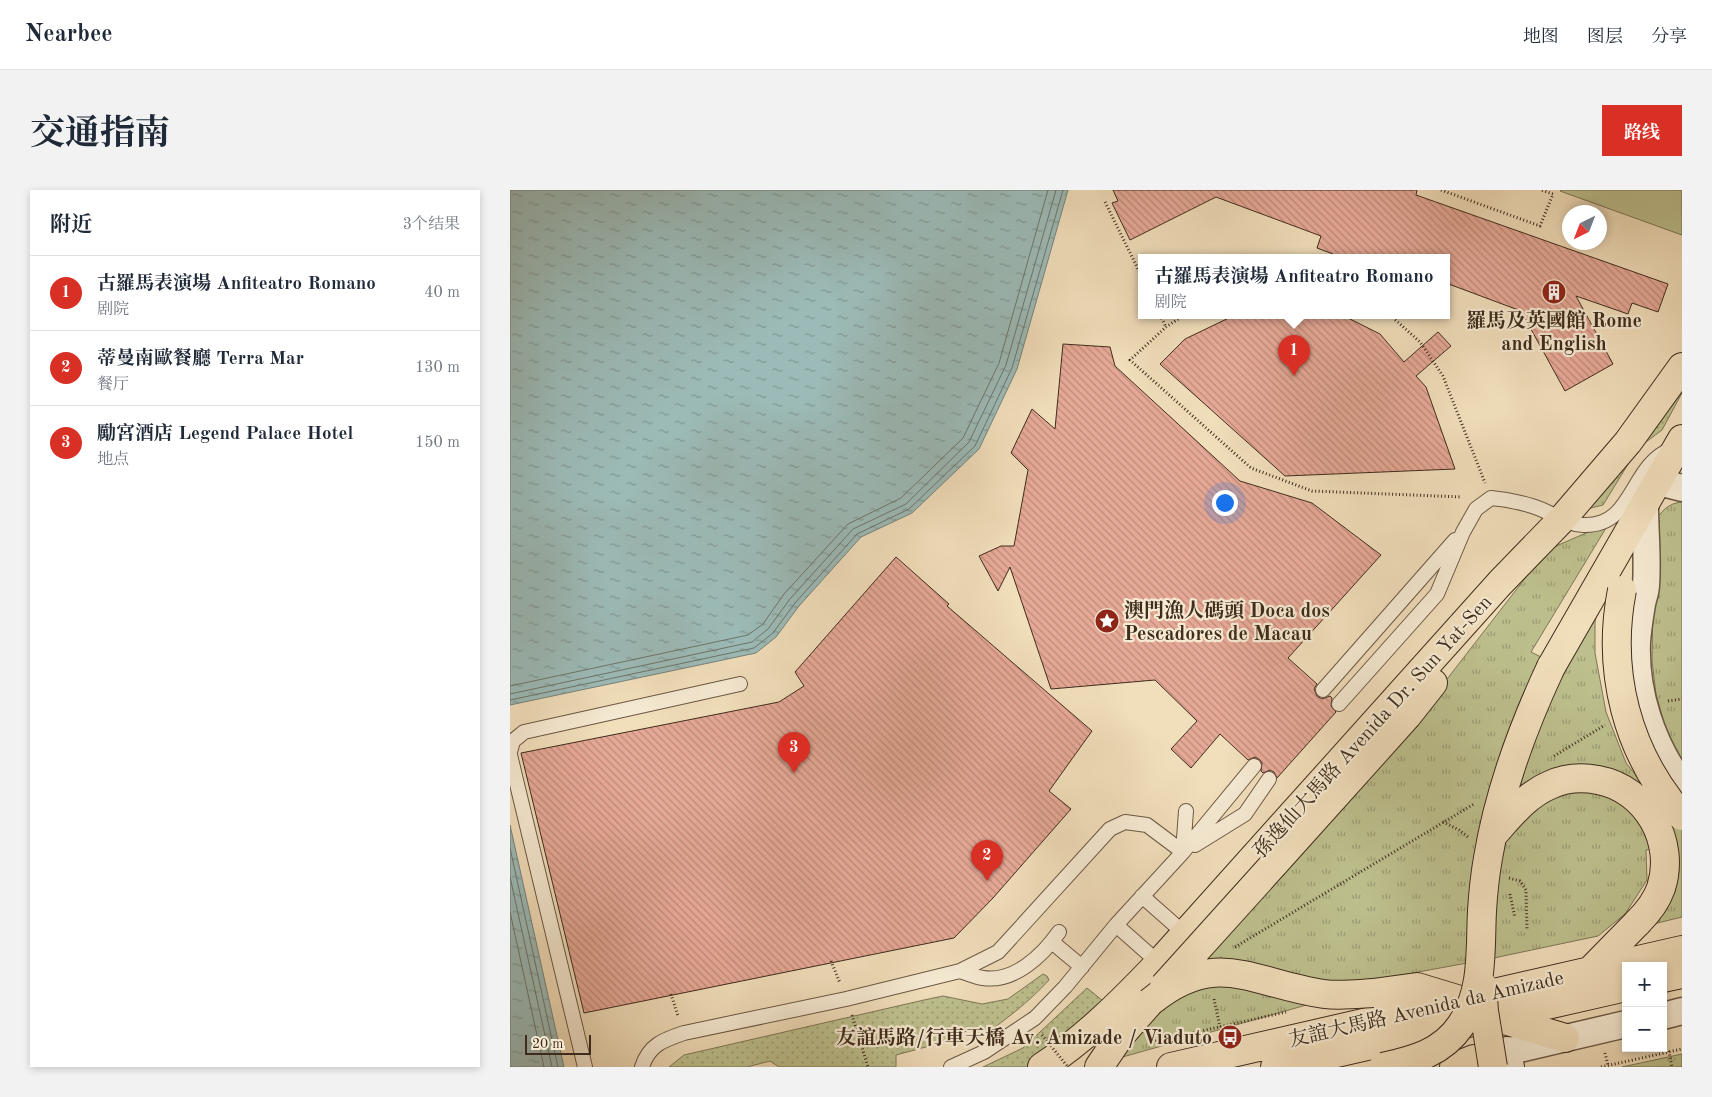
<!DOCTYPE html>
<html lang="zh">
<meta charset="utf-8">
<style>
body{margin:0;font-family:"Old Standard TT","Noto Serif SC",serif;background:#f2f2f3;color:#1f2937}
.controls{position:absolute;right:15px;bottom:15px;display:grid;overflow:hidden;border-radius:0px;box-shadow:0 2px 8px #0003}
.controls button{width:45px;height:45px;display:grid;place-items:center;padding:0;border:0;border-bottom:1px solid #e0e1e3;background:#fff;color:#1f2937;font:25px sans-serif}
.compass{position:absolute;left:1052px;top:15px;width:45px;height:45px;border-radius:50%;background:#fff;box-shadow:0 2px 8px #0003;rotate:222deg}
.scale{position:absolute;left:15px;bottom:12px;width:66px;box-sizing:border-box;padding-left:5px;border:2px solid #3f2c1c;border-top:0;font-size:14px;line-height:18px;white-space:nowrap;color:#3f2c1c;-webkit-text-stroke:4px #f6ead3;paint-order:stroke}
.you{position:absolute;left:714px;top:312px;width:18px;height:18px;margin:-12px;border:4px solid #fff;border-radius:50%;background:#1a73e8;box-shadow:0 0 0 8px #1a73e833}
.badge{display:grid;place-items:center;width:32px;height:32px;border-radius:50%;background:#d93025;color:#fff;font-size:16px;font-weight:700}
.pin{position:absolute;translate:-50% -41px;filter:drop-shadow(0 1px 2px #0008)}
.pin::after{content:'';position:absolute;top:26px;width:18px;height:15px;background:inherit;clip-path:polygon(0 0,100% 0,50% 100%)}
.popup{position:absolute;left:628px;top:64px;width:312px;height:65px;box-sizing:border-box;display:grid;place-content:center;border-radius:0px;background:#fff;filter:drop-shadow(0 1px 4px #0005);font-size:16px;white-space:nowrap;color:#747a83}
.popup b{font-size:19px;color:#1f2937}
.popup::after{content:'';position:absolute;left:50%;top:100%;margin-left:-10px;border:10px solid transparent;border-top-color:#fff}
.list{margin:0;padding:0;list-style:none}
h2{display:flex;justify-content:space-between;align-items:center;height:65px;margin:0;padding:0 20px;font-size:21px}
h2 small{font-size:16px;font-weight:400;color:#747a83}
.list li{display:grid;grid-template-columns:32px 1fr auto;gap:15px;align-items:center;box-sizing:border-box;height:75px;padding:0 20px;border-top:1px solid #e0e1e3}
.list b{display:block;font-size:19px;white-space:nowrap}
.list p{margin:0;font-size:16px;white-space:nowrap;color:#747a83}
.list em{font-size:16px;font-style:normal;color:#747a83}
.map{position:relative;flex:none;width:1172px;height:877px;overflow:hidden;border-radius:0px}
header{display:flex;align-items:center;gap:30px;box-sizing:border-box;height:70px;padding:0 25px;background:#fff;border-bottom:1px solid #e0e1e3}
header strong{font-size:24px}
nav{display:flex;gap:28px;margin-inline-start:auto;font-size:18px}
.intro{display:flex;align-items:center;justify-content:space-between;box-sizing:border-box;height:120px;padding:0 30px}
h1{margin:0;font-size:35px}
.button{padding:12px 22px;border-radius:0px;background:#d93025;color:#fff;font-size:18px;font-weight:700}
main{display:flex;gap:30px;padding:0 30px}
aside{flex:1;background:#fff;border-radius:0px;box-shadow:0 2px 8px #0003}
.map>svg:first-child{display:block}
.grass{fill:url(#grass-dots);stroke:#7e7655}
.park{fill:url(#park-tufts);stroke:#7e7655}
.pitch{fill:#bdc08e;stroke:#7e7655}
.water{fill:url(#water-ripples);stroke:#77827a}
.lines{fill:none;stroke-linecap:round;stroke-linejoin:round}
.shore{stroke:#6e746a;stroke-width:1}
.building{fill:url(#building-back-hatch);stroke:#3f2c1c}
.lane-casing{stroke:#6c5844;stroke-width:16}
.street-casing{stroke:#6c5844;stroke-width:29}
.secondary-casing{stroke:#3f2c1c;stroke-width:30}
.primary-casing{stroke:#3f2c1c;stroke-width:30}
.path{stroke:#3f2c1c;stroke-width:3;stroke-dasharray:1 2.5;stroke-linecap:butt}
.lane{stroke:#f6ead3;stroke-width:14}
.street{stroke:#f6ead3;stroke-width:26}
.secondary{stroke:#f6ead3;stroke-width:28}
.primary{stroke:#f1debb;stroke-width:28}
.primary-bridge-casing{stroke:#3f2c1c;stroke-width:30;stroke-linecap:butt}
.path-bridge{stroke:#3f2c1c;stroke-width:3;stroke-dasharray:1 2.5;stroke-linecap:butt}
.primary-bridge{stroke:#f1debb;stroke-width:28}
.labels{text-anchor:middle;stroke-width:4.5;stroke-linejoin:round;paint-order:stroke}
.poi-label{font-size:20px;font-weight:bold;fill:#3f2c1c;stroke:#f6ead3}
.street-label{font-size:20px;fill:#3f2c1c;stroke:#f6ead3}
</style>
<header>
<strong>Nearbee</strong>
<nav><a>地图</a><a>图层</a><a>分享</a></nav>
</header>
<div class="intro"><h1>交通指南</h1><a class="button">路线</a></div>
<main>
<aside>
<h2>附近<small>3个结果</small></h2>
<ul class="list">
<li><span class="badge">1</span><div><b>古羅馬表演場 Anfiteatro Romano</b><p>剧院</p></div><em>40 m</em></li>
<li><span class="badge">2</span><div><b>蒂曼南歐餐廳 Terra Mar</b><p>餐厅</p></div><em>130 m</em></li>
<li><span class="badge">3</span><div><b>勵宮酒店 Legend Palace Hotel</b><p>地点</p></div><em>150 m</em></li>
</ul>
</aside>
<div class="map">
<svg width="1172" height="877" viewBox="0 0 1172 877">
<defs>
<pattern id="grass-dots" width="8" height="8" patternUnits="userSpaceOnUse" patternTransform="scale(1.25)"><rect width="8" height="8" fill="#bdc08e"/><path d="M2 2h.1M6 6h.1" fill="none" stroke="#9b9c73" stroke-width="1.8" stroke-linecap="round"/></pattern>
<pattern id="park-tufts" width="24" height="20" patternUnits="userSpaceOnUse" patternTransform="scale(1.25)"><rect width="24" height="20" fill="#bdc08e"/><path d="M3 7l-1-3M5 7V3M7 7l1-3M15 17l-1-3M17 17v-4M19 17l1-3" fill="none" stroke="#9b9c73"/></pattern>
<pattern id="water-ripples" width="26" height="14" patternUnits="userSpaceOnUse" patternTransform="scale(1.25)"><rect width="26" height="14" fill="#9cbbb8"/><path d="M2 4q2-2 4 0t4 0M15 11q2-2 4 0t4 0" fill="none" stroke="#819895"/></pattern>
<pattern id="building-back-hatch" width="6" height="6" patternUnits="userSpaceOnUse" patternTransform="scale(1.25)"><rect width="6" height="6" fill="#e7a997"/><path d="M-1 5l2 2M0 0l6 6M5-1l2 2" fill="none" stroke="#bd8a7a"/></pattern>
</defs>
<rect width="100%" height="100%" fill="#f1debb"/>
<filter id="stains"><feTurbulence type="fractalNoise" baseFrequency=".004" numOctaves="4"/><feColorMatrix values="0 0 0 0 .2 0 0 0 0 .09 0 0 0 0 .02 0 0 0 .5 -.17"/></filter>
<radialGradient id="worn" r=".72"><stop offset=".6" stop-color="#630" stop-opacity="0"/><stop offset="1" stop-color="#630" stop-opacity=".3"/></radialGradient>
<path class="grass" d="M 1172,175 L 1172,203 L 1152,240 L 1128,258 L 1093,315 L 1073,320 Z
M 533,784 L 537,786 L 539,790 C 518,813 495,830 470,848 L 464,838 L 423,855 L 386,865 L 386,877 L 269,877 L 260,871 L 237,877 L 159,877 L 174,865 L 414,810 L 433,806 L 472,814 L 498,809 Z
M 577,798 L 598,815 L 518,877 L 473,877 L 513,858 Z"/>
<path class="park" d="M 1172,312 L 1172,571 L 1156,540 L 1146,504 L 1142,471 L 1144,334 C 1150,322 1158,313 1172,312 Z
M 1099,333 L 1021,462 L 1045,474 L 1093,393 L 1085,432 L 1085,463 L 1096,522 L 1116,573 L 1160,628 L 1172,640 L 1172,727 L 1131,737 L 1157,657 L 1136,660 L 1137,690 L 1115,724 L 1088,746 L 979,769 L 859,791 L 807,812 L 602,870 L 903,533 L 1037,360 Z
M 1172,864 L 1172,877 L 1112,877 Z"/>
<path class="pitch" d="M 1051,0 L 1172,0 L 1172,45 L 1050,1 Z"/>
<path class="water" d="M 0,0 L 558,0 L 507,179 L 469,259 L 402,323 L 351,347 L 289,416 L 266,447 L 246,463 L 0,515 Z
M 0,635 L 54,877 L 0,877 Z"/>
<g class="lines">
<path class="shore" d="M 0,496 L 238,445 L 253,434 L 274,404 L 338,334 L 391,308 L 453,248 L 489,173 L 538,0
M 0,504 L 242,452 L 258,439 L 280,409 L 343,339 L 396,314 L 459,252 L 496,175 L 546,0
M 0,510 L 244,458 L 263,443 L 285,413 L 347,344 L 399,319 L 465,256 L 502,178 L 553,0
M 0,658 L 48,877
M 0,687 L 42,877
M 0,722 L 34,877"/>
</g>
<path class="building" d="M 603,0 L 907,0 L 906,5 L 1158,94 L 1148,122 L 1122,113 L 1118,124 L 1066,106 L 1103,174 L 1055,201 L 1011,121 L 936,93 L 936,67 L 822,67 L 823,64 L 807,58 L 811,46 L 706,7 L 620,50 L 602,13 L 608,11 Z
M 725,125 L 832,125 L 870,144 L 894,172 L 928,142 L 941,156 L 906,186 L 916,197 L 945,279 L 775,286 L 650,174 L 675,149 Z
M 553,154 L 600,157 L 605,176 L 730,291 L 802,313 L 871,365 L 778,468 L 807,494 L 804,499 L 807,506 L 812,509 L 820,506 L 822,508 L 821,516 L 826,522 L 767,588 L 764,582 L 760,580 L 753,583 L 751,581 L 752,573 L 750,570 L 745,567 L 738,570 L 710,544 L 681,578 L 661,559 L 687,531 L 645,490 L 541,499 L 500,377 L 488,401 L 469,366 L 491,356 L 504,356 L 518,280 L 501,263 L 522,219 L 545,239 Z
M 386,367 L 439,414 L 437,416 L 582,541 L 539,601 L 561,619 L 483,708 L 444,748 L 74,823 L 11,563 L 269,512 L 294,496 L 285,482 Z"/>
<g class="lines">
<defs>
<path id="lane" d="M 813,500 L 945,350
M 829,514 L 927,404 L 953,342 L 966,319 L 981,308 C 994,309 1009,312 1022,316 C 1040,321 1054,334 1073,335 C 1125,337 1119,275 1162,259
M 0,562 L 3,551 L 14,542 L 230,494
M 0,565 L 75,877
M 685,655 L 735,624 L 759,589
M 673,662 L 676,621
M 632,706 L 675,744
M 606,735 L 649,773
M 542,752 L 572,777
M 450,781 C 457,783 465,787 473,788 C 504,793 533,765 549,742
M 132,877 C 139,855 153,850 174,843 L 336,809 L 450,781 L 488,762 L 600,639 L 615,632 L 637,635 L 673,662
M 441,877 L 474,862 L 525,828 L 555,797 L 606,735 L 673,662 L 744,576"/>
<path id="street" d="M 1148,292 L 1172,298
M 1135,315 C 1135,342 1138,369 1136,395 C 1136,402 1133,408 1132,414 C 1130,426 1128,439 1127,452 C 1125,502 1142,554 1172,594
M 1153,826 L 1172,821
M 975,867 L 1116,834"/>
<path id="secondary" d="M 997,861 L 1000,877"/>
<path id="primary" d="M 1041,477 L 1172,249
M 764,674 L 897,526 L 923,493
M 1080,781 L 1128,732
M 1153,788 L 1172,784
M 863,803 L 907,797 L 950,810
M 984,827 L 1055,848
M 532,877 C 576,848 613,811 649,773 L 990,393 L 1052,329 L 1118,252 L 1172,177
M 589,877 L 610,846 L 640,812
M 661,877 L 1172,760
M 765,877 L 1116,797
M 944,877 L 964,869"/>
</defs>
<use href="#lane" class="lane-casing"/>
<use href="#street" class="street-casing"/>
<use href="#secondary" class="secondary-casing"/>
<use href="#primary" class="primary-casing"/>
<path class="path" d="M 931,0 L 1030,36 L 1043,4 L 1031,0
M 595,12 L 632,87
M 650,125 L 656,137
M 674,125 L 656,137 L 620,170 L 741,278 L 802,301 L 952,307
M 880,125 L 910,152 L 933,186 L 975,293
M 1158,511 L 1172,509
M 1044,566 L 1095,535
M 933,632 L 949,640 L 958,647
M 999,688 L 1010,691 L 1016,700 L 1017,739
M 1000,704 L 1005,728
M 725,757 L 964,614
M 321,771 L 330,793
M 161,804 L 168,826
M 704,809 L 710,837
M 342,825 L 358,877
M 642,852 L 776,822
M 1159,861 L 1162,877
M 1095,863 L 1098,875
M 1091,877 L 1172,859"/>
<use href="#lane" class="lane"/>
<use href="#street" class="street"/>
<use href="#secondary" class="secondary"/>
<use href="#primary" class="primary"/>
<defs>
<path id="primary-bridge" d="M 1112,400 C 1096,482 1117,563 1172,626
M 983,645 C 1000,626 1016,605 1040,595 C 1055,588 1072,587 1088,590 C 1137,599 1166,652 1151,698 C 1146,712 1138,722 1128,732
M 972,795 L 974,821 L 983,877
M 654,796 L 764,674
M 640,812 C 707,757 743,794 814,804 C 830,806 847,804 863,803
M 873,877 C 904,870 932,863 951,835 C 974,802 970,759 972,721 C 973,704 975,685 978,668 C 989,601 1012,539 1041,477"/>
</defs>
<use href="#primary-bridge" class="primary-bridge-casing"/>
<path class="path-bridge" d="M 532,845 L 558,877"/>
<use href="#primary-bridge" class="primary-bridge"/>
</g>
<defs>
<symbol id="building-disc" viewBox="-11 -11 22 22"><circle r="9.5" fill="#8f2418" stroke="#f6ead3"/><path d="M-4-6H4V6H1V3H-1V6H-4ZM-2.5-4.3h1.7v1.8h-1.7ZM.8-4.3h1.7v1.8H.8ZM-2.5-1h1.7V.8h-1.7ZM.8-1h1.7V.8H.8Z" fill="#fff"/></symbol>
<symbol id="sight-disc" viewBox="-11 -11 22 22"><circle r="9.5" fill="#8f2418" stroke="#f6ead3"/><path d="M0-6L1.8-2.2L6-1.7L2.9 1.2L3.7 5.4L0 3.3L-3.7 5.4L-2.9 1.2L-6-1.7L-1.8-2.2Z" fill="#fff"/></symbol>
<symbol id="bus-disc" viewBox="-11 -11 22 22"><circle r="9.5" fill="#8f2418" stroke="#f6ead3"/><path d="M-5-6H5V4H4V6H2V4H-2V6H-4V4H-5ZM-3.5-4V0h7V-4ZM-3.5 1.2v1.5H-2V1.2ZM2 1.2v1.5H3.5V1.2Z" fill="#fff"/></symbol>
</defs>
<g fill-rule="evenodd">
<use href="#building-disc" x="1030" y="88" width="28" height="28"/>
<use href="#sight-disc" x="583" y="417" width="28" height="28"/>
<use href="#bus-disc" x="706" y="833" width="28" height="28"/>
</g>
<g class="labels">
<g class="poi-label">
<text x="1044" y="137">羅馬及英國館 Rome<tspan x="1044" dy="23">and English</tspan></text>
<text x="614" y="427" text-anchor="start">澳門漁人碼頭 Doca dos<tspan x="614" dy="23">Pescadores de Macau</tspan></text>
<text x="702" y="854" text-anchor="end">友誼馬路/行車天橋 Av. Amizade / Viaduto</text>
</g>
<g class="street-label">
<text transform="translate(862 536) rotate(-48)" y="7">孫逸仙大馬路 Avenida Dr. Sun Yat-Sen</text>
<text transform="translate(916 818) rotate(-13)" y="7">友誼大馬路 Avenida da Amizade</text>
</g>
</g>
<rect width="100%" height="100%" filter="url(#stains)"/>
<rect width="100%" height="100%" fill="url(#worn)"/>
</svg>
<div class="controls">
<button>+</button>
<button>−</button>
</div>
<svg class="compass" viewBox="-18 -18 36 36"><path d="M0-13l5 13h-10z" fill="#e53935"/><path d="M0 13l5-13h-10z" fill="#747a83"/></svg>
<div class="scale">20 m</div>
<div class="you"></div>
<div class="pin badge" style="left:784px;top:186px">1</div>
<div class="popup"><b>古羅馬表演場 Anfiteatro Romano</b>剧院</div>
<div class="pin badge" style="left:477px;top:691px">2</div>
<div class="pin badge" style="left:284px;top:583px">3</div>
</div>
</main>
